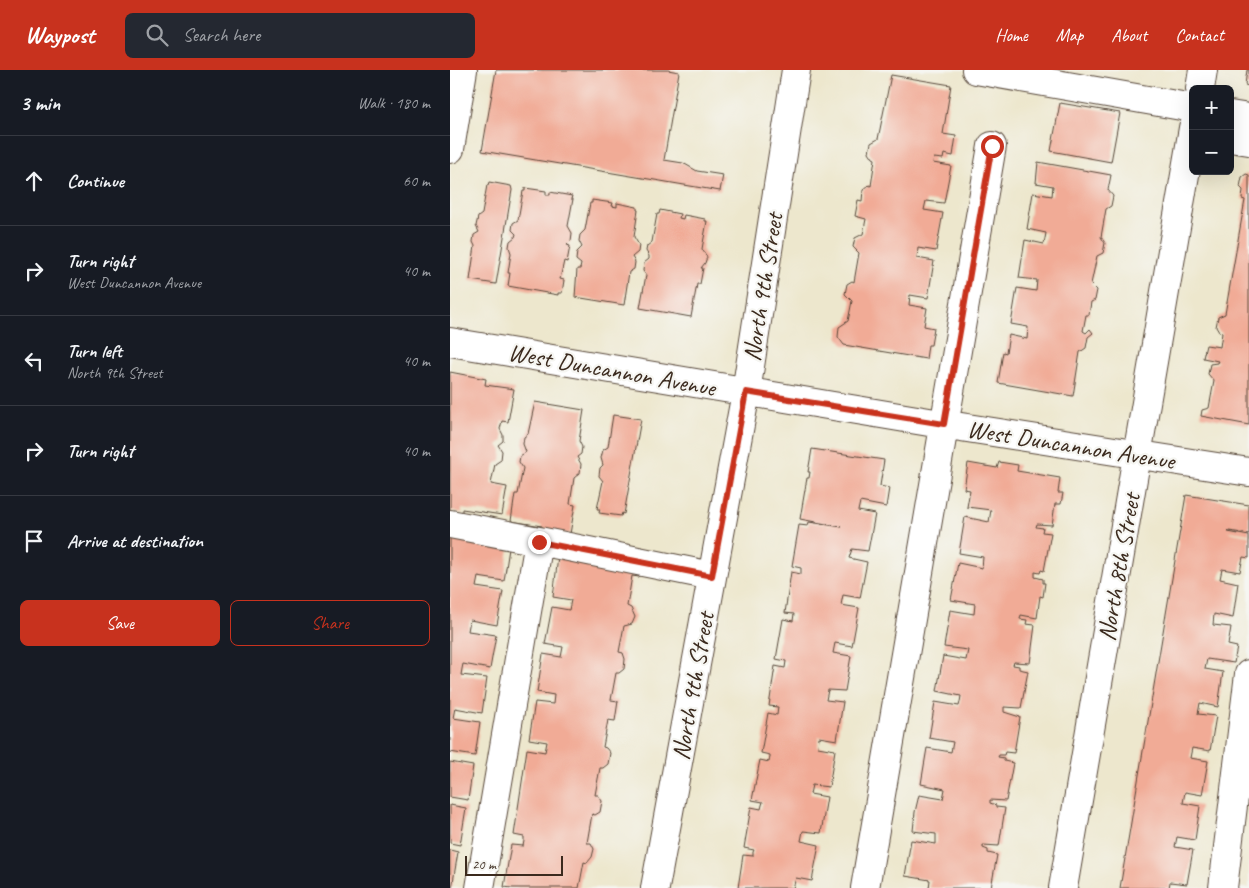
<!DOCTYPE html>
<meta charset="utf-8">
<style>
body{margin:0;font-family:Caveat,sans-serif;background:#242831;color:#f1f3f6}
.controls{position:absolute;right:15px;top:15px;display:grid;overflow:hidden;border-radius:8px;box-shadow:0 5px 20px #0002}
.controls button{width:45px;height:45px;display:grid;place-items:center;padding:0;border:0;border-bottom:1px solid #363941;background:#171b24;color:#f1f3f6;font:25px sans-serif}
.scale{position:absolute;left:15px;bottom:12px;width:98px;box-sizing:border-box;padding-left:5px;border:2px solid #3b2a1e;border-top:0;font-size:14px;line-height:18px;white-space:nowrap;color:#3b2a1e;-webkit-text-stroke:4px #f6f6f2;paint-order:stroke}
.stop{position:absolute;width:15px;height:15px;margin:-11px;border:4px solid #c8321e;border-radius:50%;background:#fff}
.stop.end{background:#c8321e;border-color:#fff;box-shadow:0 1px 5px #0008}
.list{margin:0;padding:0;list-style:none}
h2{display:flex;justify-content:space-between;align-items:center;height:65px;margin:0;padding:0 20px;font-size:21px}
h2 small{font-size:16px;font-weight:400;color:#9ea1a6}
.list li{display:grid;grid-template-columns:32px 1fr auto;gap:15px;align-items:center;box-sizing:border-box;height:90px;padding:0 20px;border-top:1px solid #363941}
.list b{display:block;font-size:19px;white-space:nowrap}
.list p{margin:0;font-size:16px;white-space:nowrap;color:#9ea1a6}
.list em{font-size:16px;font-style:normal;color:#9ea1a6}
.actions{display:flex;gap:10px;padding:15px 20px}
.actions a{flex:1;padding:11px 0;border:1px solid #c8321e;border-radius:8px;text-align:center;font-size:18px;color:#c8321e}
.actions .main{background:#c8321e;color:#fff}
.icon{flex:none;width:28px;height:28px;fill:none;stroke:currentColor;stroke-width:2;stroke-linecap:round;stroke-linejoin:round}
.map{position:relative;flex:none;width:799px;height:818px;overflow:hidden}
header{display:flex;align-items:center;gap:30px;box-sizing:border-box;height:70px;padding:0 25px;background:#c8321e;color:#fff}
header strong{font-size:24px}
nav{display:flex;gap:28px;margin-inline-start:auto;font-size:18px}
.search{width:350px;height:45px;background:#242831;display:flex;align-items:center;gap:12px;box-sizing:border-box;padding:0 18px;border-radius:8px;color:#9ea1a6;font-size:19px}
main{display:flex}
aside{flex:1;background:#171b24}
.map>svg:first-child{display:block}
.building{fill:#f1ab96}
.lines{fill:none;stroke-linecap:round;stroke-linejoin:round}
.minor-casing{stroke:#564638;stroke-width:30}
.minor{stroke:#fff;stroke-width:28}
.route{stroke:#c8321e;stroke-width:6}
.labels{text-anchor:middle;stroke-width:4.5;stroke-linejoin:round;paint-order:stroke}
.street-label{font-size:25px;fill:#3b2a1e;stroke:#f6f6f2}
</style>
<header>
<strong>Waypost</strong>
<div class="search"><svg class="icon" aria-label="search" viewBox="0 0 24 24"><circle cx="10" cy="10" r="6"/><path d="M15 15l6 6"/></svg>Search here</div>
<nav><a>Home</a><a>Map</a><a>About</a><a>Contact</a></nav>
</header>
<main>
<aside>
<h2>3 min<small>Walk · 180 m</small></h2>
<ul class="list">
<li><svg class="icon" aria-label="ahead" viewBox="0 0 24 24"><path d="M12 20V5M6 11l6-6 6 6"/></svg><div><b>Continue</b></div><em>60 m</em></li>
<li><svg class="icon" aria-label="right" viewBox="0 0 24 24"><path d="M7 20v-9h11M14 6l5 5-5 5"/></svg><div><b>Turn right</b><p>West Duncannon Avenue</p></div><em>40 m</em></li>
<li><svg class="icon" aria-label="left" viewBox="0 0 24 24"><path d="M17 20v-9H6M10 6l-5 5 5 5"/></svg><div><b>Turn left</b><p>North 9th Street</p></div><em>40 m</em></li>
<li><svg class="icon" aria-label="right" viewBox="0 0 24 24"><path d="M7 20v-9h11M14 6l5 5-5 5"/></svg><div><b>Turn right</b></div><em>40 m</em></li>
<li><svg class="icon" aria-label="arrive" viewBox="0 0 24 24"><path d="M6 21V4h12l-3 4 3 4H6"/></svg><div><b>Arrive at destination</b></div></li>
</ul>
<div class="actions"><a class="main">Save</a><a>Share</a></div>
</aside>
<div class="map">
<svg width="799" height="818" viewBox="0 0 799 818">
<rect width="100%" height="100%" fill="#f6f6f2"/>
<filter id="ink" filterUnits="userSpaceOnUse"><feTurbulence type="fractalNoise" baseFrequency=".02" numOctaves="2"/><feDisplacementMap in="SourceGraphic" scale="10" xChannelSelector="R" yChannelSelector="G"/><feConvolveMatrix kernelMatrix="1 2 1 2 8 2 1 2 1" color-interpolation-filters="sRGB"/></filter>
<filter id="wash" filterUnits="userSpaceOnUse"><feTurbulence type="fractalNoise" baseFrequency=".0096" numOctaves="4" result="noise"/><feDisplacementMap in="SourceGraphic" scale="20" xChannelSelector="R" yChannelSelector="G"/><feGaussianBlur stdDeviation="1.12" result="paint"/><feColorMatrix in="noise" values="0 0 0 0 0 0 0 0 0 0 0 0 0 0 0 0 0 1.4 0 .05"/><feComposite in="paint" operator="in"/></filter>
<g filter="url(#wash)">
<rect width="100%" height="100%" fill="#ede7cd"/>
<g id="blocks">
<path class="building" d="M 46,0 L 218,0 L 229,2 L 214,90 L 233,93 L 247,101 L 273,105 L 270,121 L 32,81 Z
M 797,0 L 799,0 L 799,16 L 795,15 Z
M 441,5 L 501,15 L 493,64 L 506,66 L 503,86 L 494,84 L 493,89 L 484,88 L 483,93 L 501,96 L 494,133 L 476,131 L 474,140 L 493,143 L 486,181 L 468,178 L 467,188 L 484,191 L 478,228 L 460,225 L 459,235 L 477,238 L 474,256 L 484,258 L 481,275 L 478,275 L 476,289 L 394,275 L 388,267 L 389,257 L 398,251 L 402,231 L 395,224 L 397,214 L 402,211 L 404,212 L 409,183 L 403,177 L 404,172 L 405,168 L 413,164 L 416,149 L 405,146 L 408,130 L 412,131 L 413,120 L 419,115 L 421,116 L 425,89 L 423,88 L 419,82 L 421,73 L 428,69 Z
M 610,33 L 670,43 L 661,92 L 601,81 Z
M 588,92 L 661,105 L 658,120 L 663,126 L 661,136 L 656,139 L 651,167 L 655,173 L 653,183 L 647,186 L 641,214 L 647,220 L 645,230 L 641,232 L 639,245 L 636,245 L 633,261 L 636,263 L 640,259 L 643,263 L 638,267 L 636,278 L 630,282 L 623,326 L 548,313 L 553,282 L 556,283 L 559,265 L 577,269 L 578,257 L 561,254 L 567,218 L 586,221 L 587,210 L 569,208 L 575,170 L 594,174 L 596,163 L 577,159 L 583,123 L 602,126 L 603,116 L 586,113 Z
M 796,104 L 799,105 L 799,355 L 751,346 L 752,340 L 759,338 L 764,311 L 758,304 L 760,294 L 767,293 L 768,291 L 753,288 L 756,275 L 770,277 L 772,263 L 769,262 L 766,257 L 768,247 L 775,244 L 795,130 L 792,129 L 793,120 L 790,117 L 792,107 Z
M 39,112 L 61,116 L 62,120 L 46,214 L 20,210 L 25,176 L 23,172 L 24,165 L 29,162 L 26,156 L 28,147 L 32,144 L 37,115 L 38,115 Z
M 75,118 L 96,121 L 96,125 L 100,125 L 100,122 L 122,126 L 121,129 L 123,129 L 118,156 L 122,163 L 121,171 L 117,175 L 120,176 L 117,192 L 114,191 L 110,209 L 114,210 L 112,223 L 108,223 L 108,225 L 58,216 L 60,203 L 58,203 L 61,183 L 59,177 L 60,171 L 65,167 L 66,164 L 62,160 L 63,153 L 68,150 L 73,121 L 75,121 Z
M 142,130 L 163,133 L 162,136 L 167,137 L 167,133 L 187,137 L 187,140 L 188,140 L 184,167 L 189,175 L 188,182 L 182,187 L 185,192 L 184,199 L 179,202 L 174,235 L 125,227 L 127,199 L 130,199 L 131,194 L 126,190 L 127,182 L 132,177 L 129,171 L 130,165 L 135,160 L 140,133 L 142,133 Z
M 210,140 L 230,144 L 229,148 L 233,149 L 234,145 L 255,149 L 255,151 L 257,151 L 252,179 L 257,187 L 255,193 L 251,198 L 253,198 L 250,214 L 247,214 L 241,247 L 190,238 L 196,205 L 193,201 L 194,193 L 199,189 L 199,186 L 196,181 L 197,176 L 202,172 L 207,144 L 209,144 Z
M 0,302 L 36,309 L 35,315 L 64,319 L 58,352 L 52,351 L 50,359 L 53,365 L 53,371 L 48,375 L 52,381 L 51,390 L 45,394 L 41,414 L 57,417 L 52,445 L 12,439 L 12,443 L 0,440 Z
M 85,332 L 134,340 L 129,371 L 132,377 L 131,384 L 127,387 L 131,394 L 130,403 L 124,408 L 120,434 L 125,435 L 120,464 L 92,459 L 92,456 L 61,451 L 65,424 L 68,424 L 73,398 L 69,392 L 70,386 L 76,382 L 73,374 L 74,367 L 78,364 Z
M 163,345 L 191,349 L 174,444 L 172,443 L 171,446 L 149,443 L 150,439 L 147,439 L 153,411 L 149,406 L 150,398 L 153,395 L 151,388 L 153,380 L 158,377 Z
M 362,379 L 434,390 L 430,416 L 439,418 L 436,437 L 410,432 L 408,441 L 425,444 L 418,481 L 402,479 L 399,488 L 417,492 L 410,528 L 393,525 L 391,535 L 409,538 L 402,576 L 385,573 L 383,583 L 401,586 L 395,621 L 378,620 L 376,630 L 393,632 L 387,670 L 369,667 L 368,677 L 385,680 L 379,717 L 362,715 L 360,724 L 377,727 L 371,763 L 353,761 L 351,771 L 369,775 L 362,811 L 346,808 L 343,818 L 288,818 L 293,785 L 303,786 L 303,782 L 304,780 L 294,778 L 301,737 L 311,739 L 312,735 L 313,732 L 302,730 L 310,690 L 319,692 L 320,687 L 320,685 L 311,683 L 318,643 L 327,645 L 328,637 L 319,636 L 325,596 L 335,598 L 336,591 L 326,589 L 333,549 L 343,551 L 344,544 L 335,543 L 341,502 L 351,504 L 351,498 L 342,496 L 349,455 L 358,456 L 359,452 L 392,457 L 350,449 L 357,408 L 359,408 L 360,402 L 358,402 Z
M 549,392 L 568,395 L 567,401 L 610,408 L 608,423 L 613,423 L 611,434 L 605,434 L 602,455 L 587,454 L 586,457 L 593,458 L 592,462 L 601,463 L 594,501 L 591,500 L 590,503 L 585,502 L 585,507 L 593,509 L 593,513 L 595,513 L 593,527 L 590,526 L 587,548 L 571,545 L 570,549 L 577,550 L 576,554 L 585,555 L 580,593 L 564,592 L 563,595 L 569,596 L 569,599 L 578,601 L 571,638 L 554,637 L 554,642 L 570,647 L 564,683 L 555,682 L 554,685 L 549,685 L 548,687 L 554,688 L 554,691 L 563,693 L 556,731 L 540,730 L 540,733 L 546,735 L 546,737 L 555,738 L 549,776 L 533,775 L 533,778 L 538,780 L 538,783 L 547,785 L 541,818 L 479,818 L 480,810 L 455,806 L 461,770 L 486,774 L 486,764 L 463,761 L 465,742 L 469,725 L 493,729 L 495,719 L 471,714 L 477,678 L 501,682 L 503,672 L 479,668 L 485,632 L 509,636 L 510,632 L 511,626 L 487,621 L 493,586 L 516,590 L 518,580 L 494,577 L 500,540 L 524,544 L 525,534 L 501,530 L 508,493 L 532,498 L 533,487 L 509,483 L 515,447 L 539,452 L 541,440 L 517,437 L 520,420 L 514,419 L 518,393 L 547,398 Z
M 736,425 L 799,435 L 799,464 L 779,461 L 778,462 L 799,466 L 799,488 L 793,487 L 790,502 L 772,499 L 770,509 L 788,513 L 783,548 L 764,544 L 763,555 L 781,557 L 778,575 L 787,577 L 784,593 L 757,589 L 755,599 L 773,602 L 768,637 L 750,633 L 748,644 L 766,646 L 760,681 L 742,678 L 740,688 L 758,691 L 752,725 L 735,722 L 733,733 L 750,736 L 745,770 L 727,767 L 725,777 L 743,780 L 737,814 L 720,812 L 719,818 L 670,818 Z
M 0,461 L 60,472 L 54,511 L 28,507 L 26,517 L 53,521 L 47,555 L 20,550 L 18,561 L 46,565 L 40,599 L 13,594 L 12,599 L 11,605 L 37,608 L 32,643 L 5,638 L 3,648 L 30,652 L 25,686 L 0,682 Z
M 109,479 L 191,493 L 189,507 L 182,506 L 177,536 L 181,538 L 185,547 L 182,554 L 174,556 L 169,582 L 173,583 L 175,589 L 174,599 L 169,603 L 166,603 L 161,630 L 168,631 L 165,651 L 158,650 L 153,677 L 156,678 L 160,683 L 158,694 L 153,698 L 150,698 L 145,725 L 148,725 L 152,731 L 150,742 L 145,745 L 142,744 L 137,773 L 141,773 L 144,779 L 142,787 L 137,793 L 134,792 L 129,818 L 62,818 L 54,817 L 61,775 L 73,776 L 74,771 L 74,767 L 64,765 L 77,679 L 95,682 L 97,672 L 79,669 L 85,632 L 103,634 L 104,625 L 87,622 L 93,584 L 111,587 L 113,577 L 95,574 L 102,537 L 119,540 L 121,530 L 103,527 Z
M 0,692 L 23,696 L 18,730 L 0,727 Z
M 0,735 L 16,738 L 10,775 L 0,773 Z
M 0,780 L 8,782 L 2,818 L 0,818 Z"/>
</g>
</g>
<g filter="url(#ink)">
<use href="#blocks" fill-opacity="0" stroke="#564638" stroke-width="1"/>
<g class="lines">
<defs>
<path id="minor" d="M 526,0 L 743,38
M 750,19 L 753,0
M 780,45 L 799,48
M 780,68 L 799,71
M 0,79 L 13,0
M 0,272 L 479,352 L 799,402
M 0,454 L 89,471 L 30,818
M 89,471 L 262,506
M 205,818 L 296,322 L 346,0
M 415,818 L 542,76
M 613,818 L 743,58
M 773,818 L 799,604"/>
</defs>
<use href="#minor" class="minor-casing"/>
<use href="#minor" class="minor"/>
</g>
</g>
<g class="lines" filter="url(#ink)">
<path class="route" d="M 89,472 L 262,506 L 296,322 L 494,354 L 542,76"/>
</g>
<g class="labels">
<g class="street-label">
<text transform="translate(312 217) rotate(-81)" y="9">North 9th Street</text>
<text transform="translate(162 299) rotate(10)" y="9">West Duncannon Avenue</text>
<text transform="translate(621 374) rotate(9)" y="9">West Duncannon Avenue</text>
<text transform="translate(668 497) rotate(-80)" y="9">North 8th Street</text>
<text transform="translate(242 616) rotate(-80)" y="9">North 9th Street</text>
</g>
</g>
</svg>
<div class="controls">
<button>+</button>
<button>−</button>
</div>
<div class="scale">20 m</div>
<div class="stop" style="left:542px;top:76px"></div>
<div class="stop end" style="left:89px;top:472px"></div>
</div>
</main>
